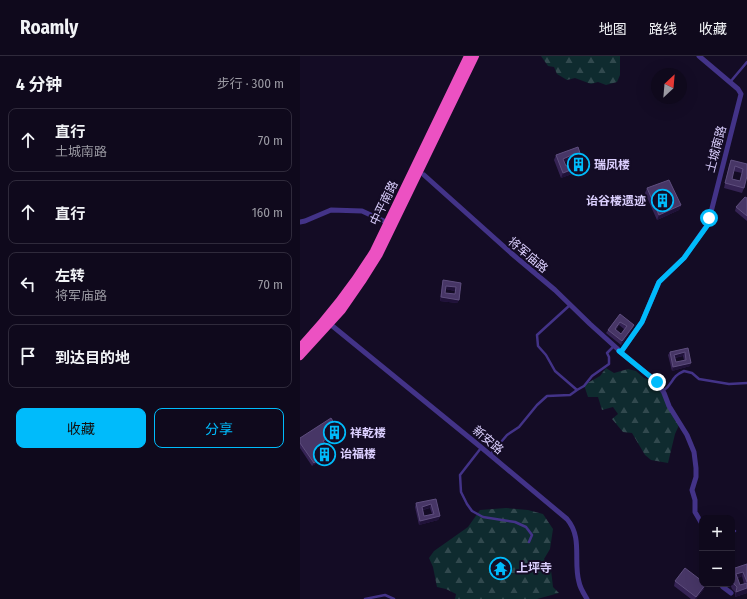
<!DOCTYPE html>
<html lang="zh">
<meta charset="utf-8">
<style>
body{margin:0;font-family:"Fira Sans Condensed","Noto Sans SC",sans-serif;background:#181225;color:#f1f3f6}
.controls{position:absolute;right:12px;bottom:12px;display:grid;overflow:hidden;border-radius:8px;box-shadow:0 4px 16px #0002}
.controls button{width:36px;height:36px;display:grid;place-items:center;padding:0;border:0;border-bottom:1px solid #2f2a3b;background:#0f091c;color:#f1f3f6;font:20px sans-serif}
.compass{position:absolute;left:351px;top:12px;width:36px;height:36px;border-radius:50%;background:#0f091c;box-shadow:0 4px 16px #0002;rotate:26deg}
.stop{position:absolute;width:12px;height:12px;margin:-9px;border:3px solid #00bbfb;border-radius:50%;background:#fff}
.stop.end{background:#00bbfb;border-color:#fff;box-shadow:0 1px 4px #0008}
.list{margin:0;padding:0;list-style:none}
h2{display:flex;justify-content:space-between;align-items:center;height:52px;margin:0;padding:0 16px;font-size:17px}
h2 small{font-size:13px;font-weight:400;color:#9b9aa3}
.list li{display:grid;grid-template-columns:26px 1fr auto;gap:12px;align-items:center;box-sizing:border-box;height:64px;margin:0 8px 8px;padding:0 8px;border:1px solid #2f2a3b;border-radius:8px}
.list b{display:block;font-size:15px;white-space:nowrap}
.list p{margin:0;font-size:13px;white-space:nowrap;color:#9b9aa3}
.list em{font-size:13px;font-style:normal;color:#9b9aa3}
.actions{display:flex;gap:8px;padding:12px 16px}
.actions a{flex:1;padding:9px 0;border:1px solid #00bbfb;border-radius:8px;text-align:center;font-size:14px;color:#00bbfb}
.actions .main{background:#00bbfb;color:#111}
.icon{flex:none;width:22px;height:22px;fill:none;stroke:currentColor;stroke-width:2;stroke-linecap:round;stroke-linejoin:round}
.map{position:relative;flex:none;width:447px;height:543px;overflow:hidden}
header{display:flex;align-items:center;gap:24px;box-sizing:border-box;height:56px;padding:0 20px;background:#0f091c;border-bottom:1px solid #2f2a3b}
header strong{font-size:19px}
nav{display:flex;gap:22px;margin-inline-start:auto;font-size:14px}
main{display:flex}
aside{flex:1;background:#0f091c}
.map>svg:first-child{display:block}
.forest{fill:url(#forest-firs)}
.lines{fill:none;stroke-linecap:round;stroke-linejoin:round}
.service{stroke:#433388;stroke-width:2.5}
.minor{stroke:#433388;stroke-width:5}
.trunk{stroke:#ec51c2;stroke-width:8}
.wall{fill:#352354;fill-rule:evenodd}
.shaded-wall{fill:#201239}
.building{fill:#473666;stroke:#5e4e7e;fill-rule:evenodd}
.route{stroke:#00bbfb;stroke-width:5}
.labels{text-anchor:middle;stroke-width:4;stroke-linejoin:round;paint-order:stroke}
.street-label{font-size:12px;fill:#dcd0ff;stroke:#140c25}
.poi-label{font-size:12px;font-weight:bold;fill:#dcd0ff;stroke:#140c25;text-anchor:start}
</style>
<header>
<strong>Roamly</strong>
<nav><a>地图</a><a>路线</a><a>收藏</a></nav>
</header>
<main>
<aside>
<h2>4 分钟<small>步行 · 300 m</small></h2>
<ul class="list">
<li><svg class="icon" aria-label="ahead" viewBox="0 0 24 24"><path d="M12 20V5M6 11l6-6 6 6"/></svg><div><b>直行</b><p>土城南路</p></div><em>70 m</em></li>
<li><svg class="icon" aria-label="ahead" viewBox="0 0 24 24"><path d="M12 20V5M6 11l6-6 6 6"/></svg><div><b>直行</b></div><em>160 m</em></li>
<li><svg class="icon" aria-label="left" viewBox="0 0 24 24"><path d="M17 20v-9H6M10 6l-5 5 5 5"/></svg><div><b>左转</b><p>将军庙路</p></div><em>70 m</em></li>
<li><svg class="icon" aria-label="arrive" viewBox="0 0 24 24"><path d="M6 21V4h12l-3 4 3 4H6"/></svg><div><b>到达目的地</b></div></li>
</ul>
<div class="actions"><a class="main">收藏</a><a>分享</a></div>
</aside>
<div class="map">
<svg width="447" height="543" viewBox="0 0 447 543">
<defs>
<pattern id="forest-firs" width="22" height="20" patternUnits="userSpaceOnUse"><rect width="22" height="20" fill="#0f2b2f"/><path d="M5 1l3.5 6h-7zM16 11l3.5 6h-7z" fill="#31494e"/></pattern>
</defs>
<rect width="100%" height="100%" fill="#140c25"/>
<path class="forest" d="M 241,0 L 320,0 L 320,19 L 317,26 L 306,29 L 298,26 L 291,28 L 275,22 L 267,24 L 257,18 L 254,11 L 248,10 Z
M 306,312 L 314,317 L 328,313 L 336,315 L 344,322 L 357,326 L 380,367 L 375,378 L 368,407 L 351,404 L 345,399 L 332,377 L 323,376 L 312,363 L 318,358 L 313,351 L 302,354 L 298,341 L 288,341 L 284,329 L 300,320 Z
M 206,452 L 228,454 L 243,458 L 253,473 L 250,493 L 244,503 L 251,514 L 253,531 L 259,537 L 237,543 L 155,543 L 156,538 L 146,533 L 137,531 L 133,511 L 129,502 L 134,495 L 168,471 L 180,454 Z"/>
<g class="lines">
<path class="service" d="M 431,25 L 447,6
M 270,249 L 237,279 L 238,290 L 246,299 L 255,315 L 277,334 L 284,330 L 292,320 L 309,308 L 309,301 L 307,297 L 314,290
M 363,335 C 374,328 370,321 384,315 L 392,317 L 399,323 L 429,328 L 447,327
M 181,392 L 160,419 L 161,436 L 167,448 L 172,455 L 183,461 L 215,466 L 226,471 L 232,479 L 229,486
M 190,399 L 207,379 L 219,371 L 237,349 L 247,340 L 270,339 L 277,334
M 432,477 L 435,475
M 65,543 L 85,539 L 94,543"/>
<path class="minor" d="M 124,119 L 211,197 L 255,234 L 290,268 L 321,296 L 342,266 L 359,226 L 384,202 L 408,168 L 441,38 L 438,33 L 399,0
M 0,166 L 5,165 L 31,154 L 62,155 L 88,167
M 30,268 L 182,392 L 267,463 C 283,482 273,505 279,526 C 280,532 284,538 287,543
M 319,295 L 357,326 L 364,337 L 369,350 L 387,379 L 394,396 L 396,412 L 396,421 L 392,434 L 395,444 L 395,456 L 402,468
M 421,528 L 423,531 L 431,537"/>
<path class="trunk" d="M 0,291 C 29,260 52,231 74,195 L 168,0
M 0,300 L 42,254 L 62,225 L 79,198 L 175,0"/>
</g>
<path class="wall" d="M 278,91 L 284,109 L 283,114 L 261,122 L 254,104 L 256,99 ZM 272,103 L 274,107 L 266,110 L 264,106 Z
M 431,104 L 447,108 L 444,132 L 442,137 L 424,132 L 429,109 ZM 433,115 L 442,117 L 440,125 L 432,123 Z
M 347,132 L 381,149 L 379,154 L 357,164 L 345,137 Z
M 447,142 L 447,165 L 435,155 L 436,151 Z
M 143,224 L 161,227 L 159,244 L 157,247 L 140,245 L 142,228 ZM 146,233 L 155,235 L 155,238 L 145,237 Z
M 320,258 L 334,269 L 332,273 L 321,289 L 306,277 L 308,274 ZM 319,269 L 324,273 L 321,278 L 316,274 Z
M 388,292 L 390,310 L 372,315 L 368,299 L 370,296 ZM 383,300 L 384,304 L 376,306 L 375,302 Z
M 39,375 L 38,379 L 25,387 L 29,399 L 12,410 L 0,392 L 0,382 Z
M 136,443 L 140,460 L 138,464 L 119,469 L 115,451 L 116,447 ZM 130,452 L 132,458 L 124,460 L 123,454 Z
M 447,508 L 447,537 L 435,541 L 435,536 L 432,533 L 430,528 L 432,528 L 432,513 ZM 442,520 L 444,528 L 440,529 L 438,522 Z
M 375,525 L 404,533 L 396,543 L 391,543 L 374,530 Z"/>
<path class="shaded-wall" d="M 274,98 L 272,103 L 261,108 L 263,103 Z
M 284,109 L 283,114 L 261,122 L 263,117 Z
M 381,149 L 379,154 L 357,164 L 359,159 Z
M 146,230 L 156,231 L 155,235 L 145,233 Z
M 141,241 L 159,244 L 157,247 L 140,245 Z
M 320,266 L 319,269 L 313,277 L 315,273 Z
M 334,269 L 332,273 L 321,289 L 322,285 Z
M 385,296 L 383,300 L 373,302 L 374,299 Z
M 391,307 L 390,310 L 372,315 L 373,311 Z
M 39,375 L 38,379 L 22,389 L 23,385 Z
M 30,395 L 29,399 L 12,410 L 14,407 Z
M 131,448 L 130,452 L 120,454 L 122,451 Z
M 140,460 L 138,464 L 119,469 L 120,465 Z
M 443,516 L 442,520 L 435,523 L 436,518 Z
M 406,528 L 404,533 L 396,543 L 395,543 L 396,541 Z
M 447,532 L 447,537 L 435,541 L 436,536 Z"/>
<path class="building" d="M 278,91 L 284,109 L 263,117 L 256,99 ZM 274,98 L 277,106 L 266,110 L 263,103 Z
M 431,104 L 447,108 L 447,120 L 444,132 L 425,127 ZM 435,110 L 443,113 L 440,125 L 432,123 Z
M 369,124 L 381,149 L 359,159 L 347,132 Z
M 445,141 L 447,142 L 447,160 L 436,151 Z
M 143,224 L 161,227 L 159,244 L 141,241 ZM 146,230 L 156,231 L 155,238 L 145,237 Z
M 320,258 L 334,269 L 322,285 L 308,274 ZM 320,266 L 327,270 L 321,278 L 315,273 Z
M 388,292 L 391,307 L 373,311 L 370,296 ZM 385,296 L 386,304 L 376,306 L 374,299 Z
M 31,362 L 39,375 L 23,385 L 30,395 L 14,407 L 0,387 L 0,382 Z
M 136,443 L 140,460 L 120,465 L 116,447 ZM 131,448 L 134,458 L 124,460 L 122,451 Z
M 447,508 L 447,526 L 443,516 L 436,518 L 440,529 L 447,527 L 447,532 L 436,536 L 437,531 L 434,528 L 432,523 L 432,513 Z
M 385,512 L 402,525 L 402,528 L 406,528 L 396,541 L 375,525 Z"/>
<g class="lines">
<path class="route" d="M 357,326 L 319,295 L 321,296 L 342,266 L 359,226 L 384,202 L 407,170 L 409,162"/>
</g>
<defs>
<symbol id="building-ring" viewBox="-11 -11 22 22"><circle r="9.5" fill="#140c25" stroke="#00bbfb" stroke-width="1.5"/><path d="M-4-6H4V6H1V3H-1V6H-4ZM-2.5-4.3h1.7v1.8h-1.7ZM.8-4.3h1.7v1.8H.8ZM-2.5-1h1.7V.8h-1.7ZM.8-1h1.7V.8H.8Z" fill="#00bbfb"/></symbol>
<symbol id="temple-ring" viewBox="-11 -11 22 22"><circle r="9.5" fill="#140c25" stroke="#00bbfb" stroke-width="1.5"/><path d="M0-6L5-2H3V0L6.5 2.5H4V6H1.5V3h-3V6H-4V2.5H-6.5L-3 0V-2H-5Z" fill="#00bbfb"/></symbol>
</defs>
<g fill-rule="evenodd">
<use href="#building-ring" x="266" y="96" width="25" height="25"/>
<use href="#building-ring" x="350" y="132" width="25" height="25"/>
<use href="#building-ring" x="22" y="364" width="25" height="25"/>
<use href="#building-ring" x="12" y="386" width="25" height="25"/>
<use href="#temple-ring" x="188" y="500" width="25" height="25"/>
</g>
<g class="labels">
<g class="street-label">
<text transform="translate(416 93) rotate(-75)" y="4">土城南路</text>
<text transform="translate(84 147) rotate(-64)" y="4">中平南路</text>
<text transform="translate(228 199) rotate(40)" y="4">将军庙路</text>
<text transform="translate(188 384) rotate(40)" y="4">新安路</text>
</g>
<g class="poi-label">
<text x="294" y="113">瑞凤楼</text>
<text x="346" y="149" text-anchor="end">诒谷楼遗迹</text>
<text x="50" y="381">祥乾楼</text>
<text x="40" y="402">诒福楼</text>
<text x="216" y="516">上坪寺</text>
</g>
</g>
</svg>
<div class="controls">
<button>+</button>
<button>−</button>
</div>
<svg class="compass" viewBox="-18 -18 36 36"><path d="M0-13l5 13h-10z" fill="#e53935"/><path d="M0 13l5-13h-10z" fill="#9b9aa3"/></svg>
<div class="stop" style="left:409px;top:162px"></div>
<div class="stop end" style="left:357px;top:326px"></div>
</div>
</main>
